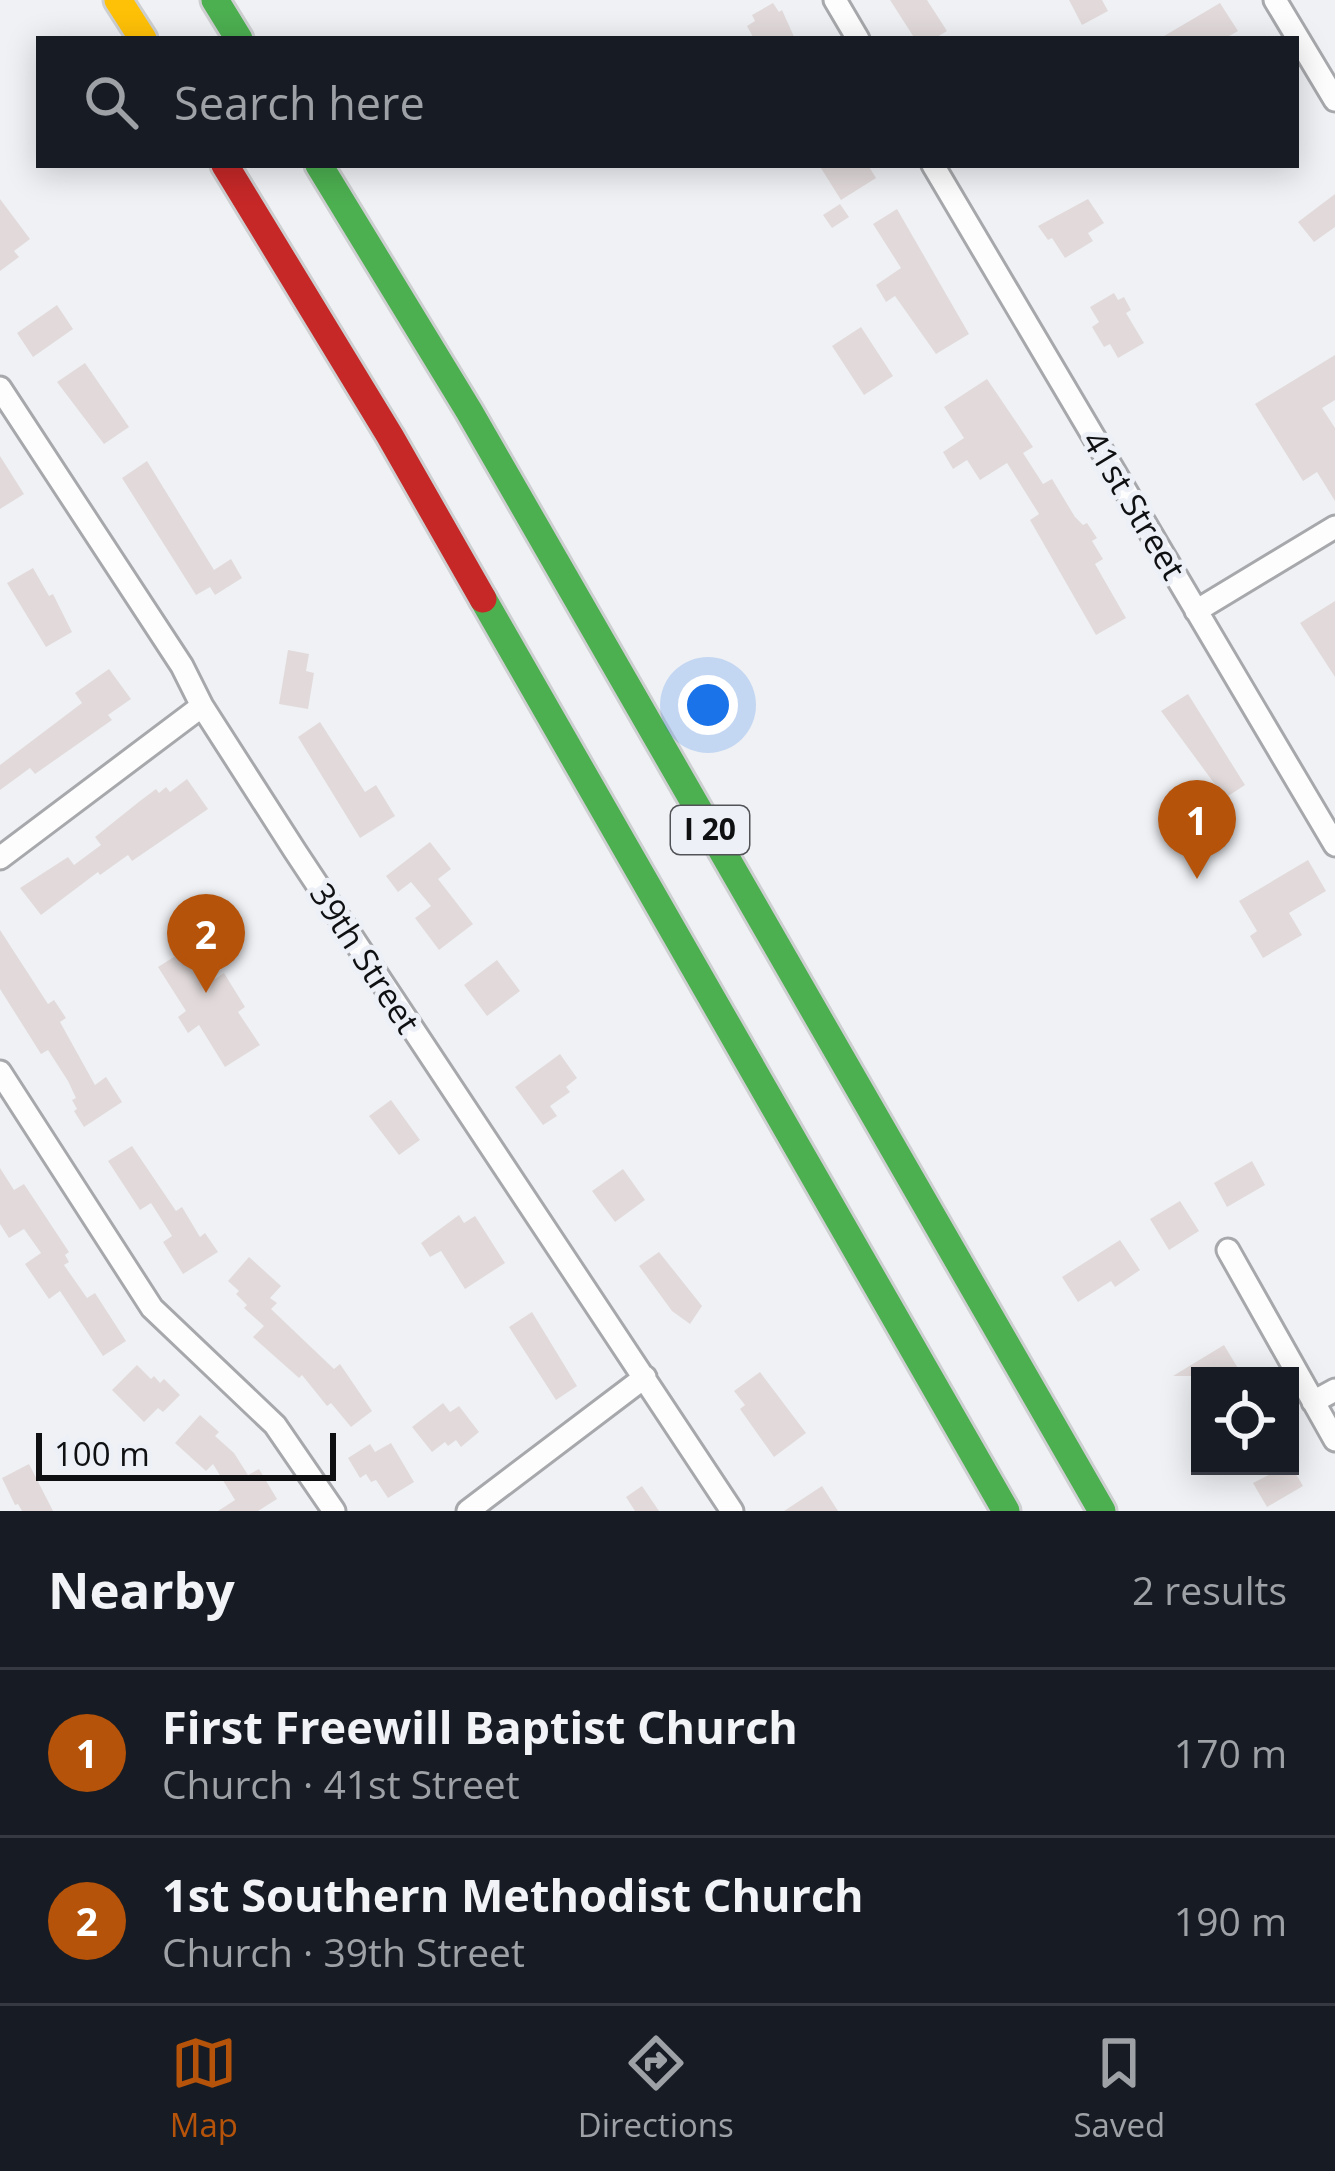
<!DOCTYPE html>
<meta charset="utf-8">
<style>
body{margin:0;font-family:"Open Sans",sans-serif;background:#242831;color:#f1f3f6}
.controls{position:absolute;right:36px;bottom:36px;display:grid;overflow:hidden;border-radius:0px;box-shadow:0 6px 30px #0003}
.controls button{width:108px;height:108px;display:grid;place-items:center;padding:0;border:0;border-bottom:3px solid #363941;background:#171b24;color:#f1f3f6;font:60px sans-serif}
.scale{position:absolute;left:36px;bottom:30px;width:300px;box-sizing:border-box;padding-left:12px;border:6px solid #0e1012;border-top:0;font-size:33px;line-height:42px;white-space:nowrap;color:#0e1012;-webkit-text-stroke:9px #edf0f7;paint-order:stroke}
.you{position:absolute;left:708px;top:705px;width:42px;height:42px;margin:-30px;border:9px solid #fff;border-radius:50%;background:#1a73e8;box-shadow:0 0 0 18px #1a73e833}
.badge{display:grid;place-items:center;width:78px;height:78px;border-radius:50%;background:#b45309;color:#fff;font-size:39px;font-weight:700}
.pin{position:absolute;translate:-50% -99px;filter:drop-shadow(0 3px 6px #0008)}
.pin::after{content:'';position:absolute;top:63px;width:42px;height:36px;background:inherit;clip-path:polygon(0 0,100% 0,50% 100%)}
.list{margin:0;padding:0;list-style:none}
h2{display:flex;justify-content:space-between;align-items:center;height:156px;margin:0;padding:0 48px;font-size:51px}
h2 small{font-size:39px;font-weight:400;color:#9ea1a6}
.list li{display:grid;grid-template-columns:78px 1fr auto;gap:36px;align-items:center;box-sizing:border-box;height:168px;padding:0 48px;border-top:3px solid #363941}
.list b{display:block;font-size:45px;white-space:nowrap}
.list p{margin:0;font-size:39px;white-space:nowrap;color:#9ea1a6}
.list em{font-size:39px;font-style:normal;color:#9ea1a6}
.icon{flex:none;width:66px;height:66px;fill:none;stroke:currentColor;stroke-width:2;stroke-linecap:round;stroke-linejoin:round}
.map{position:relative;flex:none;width:1335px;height:1511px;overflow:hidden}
.search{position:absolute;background:#171b24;box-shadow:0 6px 30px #0003;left:36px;right:36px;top:36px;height:132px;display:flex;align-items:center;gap:30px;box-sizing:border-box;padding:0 42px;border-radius:0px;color:#9ea1a6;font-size:45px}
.sheet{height:492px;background:#171b24}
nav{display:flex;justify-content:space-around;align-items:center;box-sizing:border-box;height:168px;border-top:3px solid #363941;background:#171b24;font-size:33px;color:#9ea1a6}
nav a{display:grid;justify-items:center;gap:6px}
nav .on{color:#b45309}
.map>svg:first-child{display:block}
.building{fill:#e2dada}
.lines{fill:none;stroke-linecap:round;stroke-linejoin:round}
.street-casing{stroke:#a7a8ab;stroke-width:27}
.fast-casing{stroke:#cecfd0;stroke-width:33}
.slow-casing{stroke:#cecfd0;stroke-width:33}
.jam-casing{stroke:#cecfd0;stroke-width:33}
.street{stroke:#fdfdfe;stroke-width:21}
.fast{stroke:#4caf50;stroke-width:27}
.slow{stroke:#ffc107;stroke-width:27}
.jam{stroke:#c62828;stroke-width:27}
.labels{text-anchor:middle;stroke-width:10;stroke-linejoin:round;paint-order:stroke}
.shield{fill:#edf0f7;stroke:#515357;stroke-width:3}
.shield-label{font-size:30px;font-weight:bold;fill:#0e1012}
.street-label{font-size:33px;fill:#0e1012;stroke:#edf0f7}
</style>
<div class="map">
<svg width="1335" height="1511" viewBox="0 0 1335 1511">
<rect width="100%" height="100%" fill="#eff1f5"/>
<path class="building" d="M 890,0 L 927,0 L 947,31 L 934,39 L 915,39 Z
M 1069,0 L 1102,0 L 1108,11 L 1082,25 Z
M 773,3 L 779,12 L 782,10 L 795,39 L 754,39 L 747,26 L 755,21 L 752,15 Z
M 1220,3 L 1238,31 L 1224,39 L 1159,39 Z
M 819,165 L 868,165 L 876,178 L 841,200 Z
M 1335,194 L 1335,227 L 1314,242 L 1298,222 Z
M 0,199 L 30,239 L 14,251 L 19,257 L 0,271 Z
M 1088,199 L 1104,223 L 1088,233 L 1093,241 L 1065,258 L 1052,238 L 1048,240 L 1038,226 Z
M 840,204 L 849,217 L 832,228 L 823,215 Z
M 897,209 L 969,334 L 936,354 L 895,296 L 886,302 L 876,285 L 901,268 L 873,224 Z
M 1114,293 L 1118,300 L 1124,297 L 1131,310 L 1126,313 L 1144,343 L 1118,358 L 1110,344 L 1104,347 L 1092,327 L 1099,322 L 1090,307 Z
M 57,305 L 73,329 L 33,357 L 17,333 Z
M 861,327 L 893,376 L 864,395 L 832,346 Z
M 1335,355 L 1335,400 L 1322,408 L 1335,428 L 1335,501 L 1317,472 L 1303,481 L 1255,404 Z
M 85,363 L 129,427 L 104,444 L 57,382 Z
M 987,379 L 1033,447 L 1023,453 L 1043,484 L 1052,479 L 1075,517 L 1083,525 L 1087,523 L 1097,538 L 1092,541 L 1103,559 L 1095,564 L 1126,618 L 1096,635 L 1030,520 L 1039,514 L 1007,463 L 980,480 L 967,460 L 953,469 L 943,452 L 964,438 L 944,407 Z
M 0,456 L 24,494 L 0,509 Z
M 147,461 L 214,570 L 231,559 L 242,578 L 215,595 L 210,587 L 196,595 L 122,478 Z
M 33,568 L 49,596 L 53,594 L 72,632 L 46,647 L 7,583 Z
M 1335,601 L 1335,677 L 1300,623 Z
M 288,650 L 309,654 L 306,671 L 314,673 L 308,709 L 279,704 Z
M 109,669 L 131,699 L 108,715 L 112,720 L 35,774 L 30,768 L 0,790 L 0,765 L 82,703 L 75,693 Z
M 1188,694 L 1245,785 L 1225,798 L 1161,711 Z
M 320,722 L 365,792 L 376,785 L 395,816 L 360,838 L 298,737 Z
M 187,779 L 208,809 L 132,861 L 128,855 L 100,875 L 98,872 L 41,915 L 20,888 L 68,857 L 74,865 L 101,845 L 95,837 L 140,801 L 156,789 L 159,793 L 166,787 L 170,792 Z
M 430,842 L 451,869 L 438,879 L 473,924 L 439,950 L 415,918 L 431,906 L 411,882 L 398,892 L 386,876 Z
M 1308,860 L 1326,891 L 1289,913 L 1302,935 L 1263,958 L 1250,936 L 1257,931 L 1239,901 Z
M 0,930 L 48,1004 L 54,1000 L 66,1018 L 60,1022 L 95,1085 L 106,1077 L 122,1102 L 84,1127 L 74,1111 L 77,1109 L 72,1100 L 76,1098 L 68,1081 L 48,1050 L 41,1054 L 0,989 Z
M 193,945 L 215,979 L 224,973 L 245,1007 L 238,1012 L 260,1045 L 225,1067 L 199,1025 L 188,1033 L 178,1017 L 186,1011 L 158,967 Z
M 497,960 L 520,991 L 487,1016 L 464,985 Z
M 560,1054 L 577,1078 L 566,1087 L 570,1092 L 550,1106 L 557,1116 L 543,1125 L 515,1087 Z
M 391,1100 L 420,1140 L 399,1155 L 369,1116 Z
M 132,1146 L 176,1211 L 182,1207 L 200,1237 L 205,1233 L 218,1252 L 183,1274 L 163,1242 L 172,1236 L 151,1203 L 140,1210 L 108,1161 Z
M 1252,1161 L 1265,1185 L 1227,1207 L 1214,1183 Z
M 0,1168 L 14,1190 L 24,1184 L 69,1252 L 65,1255 L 69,1262 L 64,1265 L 87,1298 L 95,1293 L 126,1341 L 103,1356 L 60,1291 L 49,1299 L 25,1264 L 41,1253 L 24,1229 L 9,1238 L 0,1224 Z
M 623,1169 L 645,1200 L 615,1222 L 592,1191 Z
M 1180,1201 L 1199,1231 L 1169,1250 L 1150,1219 Z
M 459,1215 L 464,1223 L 475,1216 L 505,1263 L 465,1289 L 441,1251 L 430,1257 L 421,1243 Z
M 1120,1240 L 1140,1270 L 1115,1287 L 1111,1281 L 1078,1302 L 1062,1277 Z
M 659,1252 L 702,1306 L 690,1324 L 672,1311 L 639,1266 Z
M 249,1257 L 281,1286 L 270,1298 L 277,1303 L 271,1309 L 334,1369 L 340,1364 L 372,1411 L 351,1427 L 331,1403 L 327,1406 L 302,1375 L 299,1378 L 253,1337 L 264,1326 L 244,1308 L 247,1305 L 236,1294 L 239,1291 L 228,1281 Z
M 532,1312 L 577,1386 L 556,1400 L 509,1327 Z
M 1224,1345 L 1239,1370 L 1230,1376 L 1173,1376 Z
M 137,1365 L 151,1379 L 154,1376 L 160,1383 L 164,1379 L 180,1395 L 163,1412 L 158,1408 L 144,1422 L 112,1390 Z
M 760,1372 L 806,1433 L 774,1457 L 740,1409 L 745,1405 L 734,1391 Z
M 443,1403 L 450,1412 L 459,1406 L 479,1432 L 461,1447 L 456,1440 L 448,1446 L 445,1442 L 432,1452 L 412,1427 Z
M 200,1415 L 219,1432 L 215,1436 L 234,1453 L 248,1475 L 259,1469 L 277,1499 L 258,1511 L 218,1511 L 235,1500 L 213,1464 L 206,1471 L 175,1443 Z
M 391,1443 L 414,1482 L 388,1498 L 376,1480 L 371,1482 L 366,1474 L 360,1478 L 348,1458 L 370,1444 L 375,1452 Z
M 29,1464 L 53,1511 L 22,1511 L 18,1504 L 15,1505 L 2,1478 Z
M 1290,1464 L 1303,1486 L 1267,1507 L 1253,1483 Z
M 642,1486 L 659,1511 L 635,1511 L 626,1497 Z
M 822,1486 L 838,1511 L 784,1511 Z"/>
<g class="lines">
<defs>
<path id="street" d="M 835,0 L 858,39
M 1275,0 L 1335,100
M 933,165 L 1335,845
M 0,388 L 182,666 L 202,706 L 295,851 L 732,1511
M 1196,611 L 1335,527
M 0,858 L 202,706
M 0,1072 L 152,1308 L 275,1425 L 334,1511
M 1228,1250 L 1335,1440
M 1313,1402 L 1335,1390
M 468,1511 L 645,1377"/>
<path id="fast" d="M 215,0 L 239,39
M 319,165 L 469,411 L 1102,1511
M 483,599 L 1006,1511"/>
<path id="slow" d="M 118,0 L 143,39"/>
<path id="jam" d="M 225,165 L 390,436 L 483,599"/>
</defs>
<use href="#street" class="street-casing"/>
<use href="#fast" class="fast-casing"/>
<use href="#slow" class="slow-casing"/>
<use href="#jam" class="jam-casing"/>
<use href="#street" class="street"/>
<use href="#fast" class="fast"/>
<use href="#slow" class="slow"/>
<use href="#jam" class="jam"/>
</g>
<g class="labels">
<rect class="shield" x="671" y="806" width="78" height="48" rx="9"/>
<g class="shield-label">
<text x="710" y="840">I 20</text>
</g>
<g class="street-label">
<text transform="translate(1134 505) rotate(59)" y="12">41st Street</text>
<text transform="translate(365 958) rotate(57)" y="12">39th Street</text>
</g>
</g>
</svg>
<div class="controls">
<button><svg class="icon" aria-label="locate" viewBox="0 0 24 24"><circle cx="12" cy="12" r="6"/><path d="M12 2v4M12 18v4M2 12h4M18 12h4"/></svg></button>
</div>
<div class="scale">100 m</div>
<div class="you"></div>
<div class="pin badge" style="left:1197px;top:879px">1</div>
<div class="pin badge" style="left:206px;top:993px">2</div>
<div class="search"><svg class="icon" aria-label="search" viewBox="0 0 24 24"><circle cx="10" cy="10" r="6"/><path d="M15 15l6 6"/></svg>Search here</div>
</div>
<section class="sheet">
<h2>Nearby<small>2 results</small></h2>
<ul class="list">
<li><span class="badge">1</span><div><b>First Freewill Baptist Church</b><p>Church · 41st Street</p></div><em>170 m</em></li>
<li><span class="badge">2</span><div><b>1st Southern Methodist Church</b><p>Church · 39th Street</p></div><em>190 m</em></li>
</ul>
</section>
<nav>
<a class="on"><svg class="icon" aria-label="map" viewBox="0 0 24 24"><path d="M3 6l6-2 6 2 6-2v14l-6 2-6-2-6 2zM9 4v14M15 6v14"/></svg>Map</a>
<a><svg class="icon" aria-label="directions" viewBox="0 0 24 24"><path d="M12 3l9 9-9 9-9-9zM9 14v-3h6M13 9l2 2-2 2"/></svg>Directions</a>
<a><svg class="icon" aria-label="saved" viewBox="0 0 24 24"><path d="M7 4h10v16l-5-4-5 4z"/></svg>Saved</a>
</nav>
